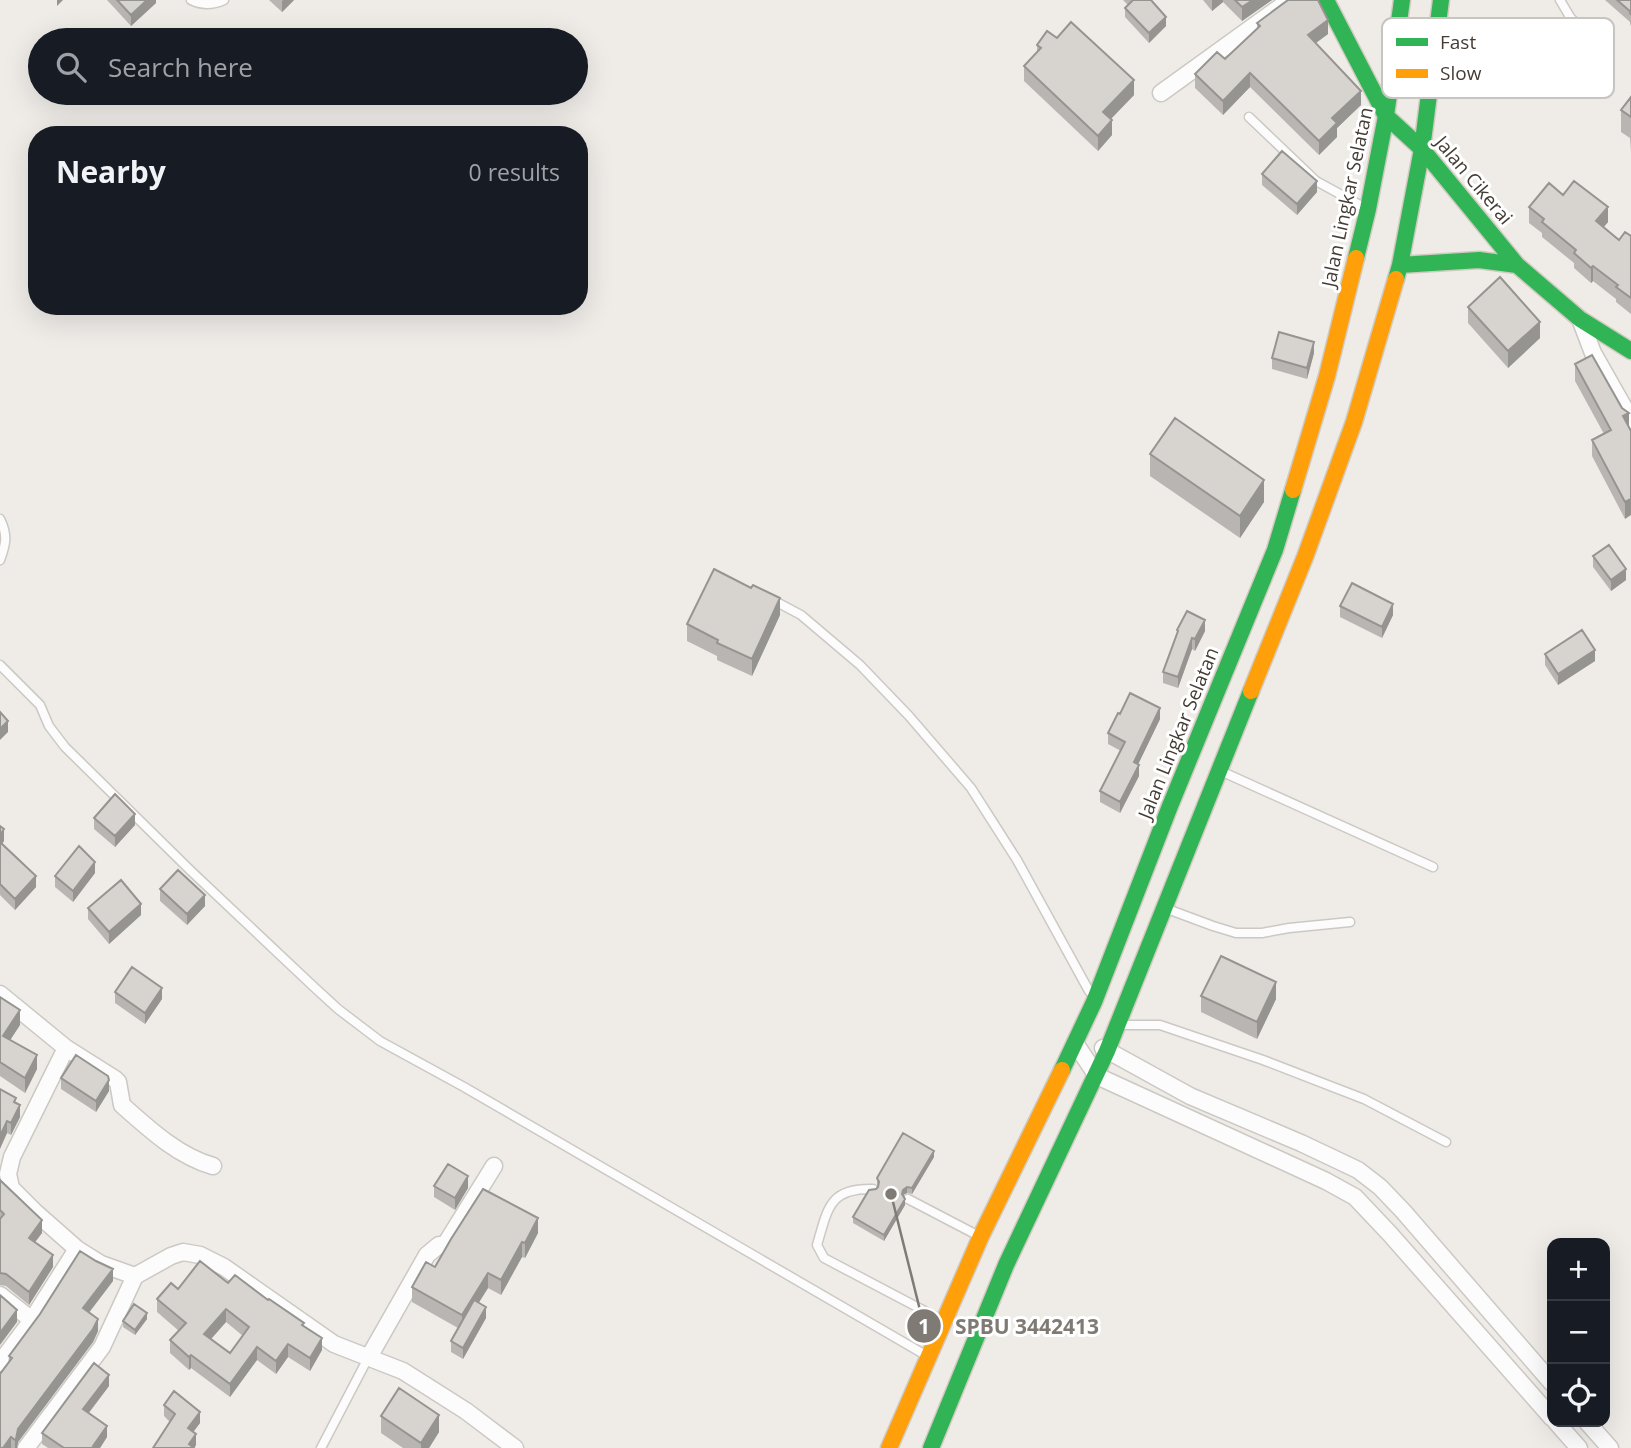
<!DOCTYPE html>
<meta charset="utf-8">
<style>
body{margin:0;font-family:"Open Sans",sans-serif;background:#20242c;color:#f1f3f6}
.controls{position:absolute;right:21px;bottom:21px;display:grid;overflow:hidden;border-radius:14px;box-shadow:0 7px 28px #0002}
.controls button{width:63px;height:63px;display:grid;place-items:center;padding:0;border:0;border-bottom:2px solid #363941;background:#171b24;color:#f1f3f6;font:35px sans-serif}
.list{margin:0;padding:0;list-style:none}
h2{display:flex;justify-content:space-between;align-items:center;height:91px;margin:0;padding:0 28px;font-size:30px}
h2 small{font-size:23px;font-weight:400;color:#9ea1a6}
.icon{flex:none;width:38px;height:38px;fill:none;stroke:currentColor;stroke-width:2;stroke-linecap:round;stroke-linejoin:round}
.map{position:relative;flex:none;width:1631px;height:1448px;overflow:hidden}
.search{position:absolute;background:#171b24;box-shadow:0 7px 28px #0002;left:28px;top:28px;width:560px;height:77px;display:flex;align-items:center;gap:18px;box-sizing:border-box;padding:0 24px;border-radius:38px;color:#9ea1a6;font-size:26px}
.panel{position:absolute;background:#171b24;box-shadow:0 7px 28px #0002;left:28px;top:126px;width:560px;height:189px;border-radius:28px}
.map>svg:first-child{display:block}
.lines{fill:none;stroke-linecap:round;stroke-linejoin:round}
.lane-casing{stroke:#ccc8c4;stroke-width:11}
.street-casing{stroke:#ccc8c4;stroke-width:19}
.fast-casing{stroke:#d0cac0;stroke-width:19}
.slow-casing{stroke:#d0cac0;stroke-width:19}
.lane{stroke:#fdfcfc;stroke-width:8}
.street{stroke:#fdfcfc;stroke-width:16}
.fast{stroke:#30b455;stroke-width:16}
.slow{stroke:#ff9f0a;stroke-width:16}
.wall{fill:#b9b5b2;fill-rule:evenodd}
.shaded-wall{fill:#969491}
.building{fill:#d7d3cf;stroke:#969491;stroke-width:2;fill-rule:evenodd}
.labels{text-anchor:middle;stroke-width:6;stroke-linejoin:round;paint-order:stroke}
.street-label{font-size:19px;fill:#453d35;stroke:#fff}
.key{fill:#fff;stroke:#c7c5c2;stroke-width:2}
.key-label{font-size:19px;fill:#453d35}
.leader{fill:none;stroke:#807a74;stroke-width:2.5}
.callout-dot{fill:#807a74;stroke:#fff;stroke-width:2.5}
.mark-label{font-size:21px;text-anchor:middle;font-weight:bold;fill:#fff}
.callout-label{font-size:21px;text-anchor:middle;font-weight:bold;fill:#807a74;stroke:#fff;stroke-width:6;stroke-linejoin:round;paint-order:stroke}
</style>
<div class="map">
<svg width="1631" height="1448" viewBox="0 0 1631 1448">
<rect width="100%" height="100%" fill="#efece8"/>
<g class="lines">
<defs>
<path id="lane" d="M 191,0 C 201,5 213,5 224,0
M 1560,0 L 1570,17 L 1600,48
M 1249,117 L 1316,181 L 1362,206
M 0,519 C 8,535 6,544 0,560
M 771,599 L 801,615 L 860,665 L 909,716 L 971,788 L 1017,860 L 1089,991
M 0,665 L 40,705 L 49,726 L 65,747 L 191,871 L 314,987 L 338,1009 L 380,1041 L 464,1087 L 922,1353
M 1225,773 L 1433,867
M 1170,910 L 1213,926 L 1236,933 L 1262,933 L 1289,928 L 1350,922
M 1123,1025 L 1160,1025 L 1263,1060 L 1364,1099 L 1446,1142
M 873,1189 C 829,1188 828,1208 817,1245 L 824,1258 L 938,1318
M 908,1199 L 977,1235
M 321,1448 L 368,1358"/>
<path id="street" d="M 1161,93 L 1290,0
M 1580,319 L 1593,353 L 1631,420
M 0,994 L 66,1048 L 12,1157 L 8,1174 L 11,1188 L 35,1212 L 77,1249 L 101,1264 L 135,1276 L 171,1256 L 183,1252 L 200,1255 L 224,1267 L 334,1344 L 403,1371 L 466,1411 L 515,1448
M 1075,1043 L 1097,1076 L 1326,1181 L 1355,1197 L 1390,1234 L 1552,1418
M 66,1048 L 115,1079 L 118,1082 L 122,1105 C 149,1129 178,1156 213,1166
M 1103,1048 L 1190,1096 L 1301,1143 L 1358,1170 L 1380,1187 L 1403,1211 L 1552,1383
M 0,1295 L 32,1320
M 369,1357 L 427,1255 L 439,1245 L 445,1245 L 494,1166
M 0,1363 L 32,1320 L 77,1249
M 1556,1422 L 1579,1448
M 1587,1422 L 1610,1448
M 26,1448 L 102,1347 L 135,1276"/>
<path id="fast" d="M 1326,0 L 1386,116 L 1422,149 L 1517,265 L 1580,319 L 1631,351
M 1356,258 L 1368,209 L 1386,116 L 1402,0
M 1400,265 L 1479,260 L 1517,265
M 1396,279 L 1400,265 L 1422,149 L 1441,0
M 1062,1070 L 1094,1002 L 1170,806 L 1275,550 L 1293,490
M 931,1448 L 1006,1265 L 1107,1051 L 1251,691"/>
<path id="slow" d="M 1293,490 L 1327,376 L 1356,258
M 1251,691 L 1305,557 L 1354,422 L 1396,279
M 889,1448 L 981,1236 L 1062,1070"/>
</defs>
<use href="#lane" class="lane-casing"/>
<use href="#street" class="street-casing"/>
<use href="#fast" class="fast-casing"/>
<use href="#slow" class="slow-casing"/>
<use href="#lane" class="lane"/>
<use href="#street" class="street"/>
<use href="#fast" class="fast"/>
<use href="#slow" class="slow"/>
</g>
<path class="wall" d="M 107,0 L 156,0 L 156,3 L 131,26 Z
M 269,0 L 294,0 L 282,12 Z
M 1123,0 L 1151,0 L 1166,26 L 1149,43 L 1125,17 L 1125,8 L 1128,5 Z
M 1203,0 L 1272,0 L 1242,21 L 1223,2 L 1212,11 Z
M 1605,0 L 1631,0 L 1631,26 L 1630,24 L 1630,22 Z
M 1257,23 L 1328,34 L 1315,43 L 1361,105 L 1337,128 L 1337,137 L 1319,155 L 1250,87 L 1223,115 L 1195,88 L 1195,74 L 1225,59 L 1257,29 Z
M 1037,45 L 1134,95 L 1111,119 L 1112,135 L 1098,151 L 1024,81 L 1024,66 L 1037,52 Z
M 1631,97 L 1631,152 L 1630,138 L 1621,132 L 1621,110 Z
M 1262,174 L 1317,192 L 1297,215 L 1262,185 Z
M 1563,195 L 1608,222 L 1604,227 L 1619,240 L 1631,236 L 1631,314 L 1616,302 L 1616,299 L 1593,281 L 1591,283 L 1574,268 L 1574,263 L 1542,237 L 1542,233 L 1529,223 L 1529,207 Z
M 1468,307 L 1540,338 L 1508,368 L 1468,323 Z
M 1314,353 L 1307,379 L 1272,369 L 1272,358 Z
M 1575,364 L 1622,408 L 1629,413 L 1625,519 L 1592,456 L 1592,440 L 1604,434 L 1575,381 Z
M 1150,454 L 1264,502 L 1240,538 L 1150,476 Z
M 1593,556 L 1626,580 L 1611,591 L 1593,567 Z
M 1340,606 L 1393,615 L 1382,638 L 1340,617 Z
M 780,615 L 752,676 L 717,660 L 717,656 L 687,641 L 687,624 Z
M 1177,630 L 1205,631 L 1195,651 L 1192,649 L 1178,688 L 1163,683 L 1163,672 L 1177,634 Z
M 1545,654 L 1595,661 L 1558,685 L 1545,665 Z
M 1120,714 L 1160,719 L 1138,764 L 1139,776 L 1120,813 L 1100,802 L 1100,791 L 1121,751 L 1108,744 L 1108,733 Z
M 94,818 L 135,825 L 115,847 L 94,829 Z
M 0,826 L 4,841 L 2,844 L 36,887 L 15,910 L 0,895 Z
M 95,873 L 73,902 L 55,887 L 55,876 Z
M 160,889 L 205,906 L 187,925 L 160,901 Z
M 88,908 L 141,915 L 109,944 L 88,919 Z
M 115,992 L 162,999 L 145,1024 L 115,1003 Z
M 1201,996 L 1276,999 L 1257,1039 L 1201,1012 Z
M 0,997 L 20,1025 L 10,1040 L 37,1069 L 25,1093 L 0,1076 Z
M 61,1078 L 109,1091 L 96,1112 L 61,1089 Z
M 0,1089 L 16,1103 L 20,1117 L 11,1135 L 7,1133 L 0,1148 L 0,1162 Z
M 934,1157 L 912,1194 L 907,1193 L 903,1195 L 905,1205 L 884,1241 L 853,1223 L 853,1217 L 878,1187 L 877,1184 L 877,1178 Z
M 0,1180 L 42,1233 L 35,1242 L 53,1267 L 29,1305 L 6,1286 L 0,1285 Z
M 434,1186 L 468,1188 L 455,1210 L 434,1197 Z
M 538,1233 L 525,1258 L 522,1257 L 501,1295 L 488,1288 L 478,1303 L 486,1318 L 463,1359 L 451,1352 L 451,1341 L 458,1328 L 412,1302 L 412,1287 L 435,1267 Z
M 113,1281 L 89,1313 L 98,1331 L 93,1342 L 18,1442 L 17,1448 L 0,1448 L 9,1356 Z
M 228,1283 L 268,1300 L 322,1350 L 310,1371 L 288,1357 L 276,1374 L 257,1360 L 230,1397 L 191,1368 L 189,1370 L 170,1353 L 170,1340 L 179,1331 L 157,1312 L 157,1299 L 178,1289 ZM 226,1322 L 243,1336 L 230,1353 L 211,1339 Z
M 147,1319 L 135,1335 L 123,1327 L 123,1321 Z
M 109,1386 L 89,1413 L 107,1437 L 100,1448 L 48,1448 L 42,1444 L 42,1433 Z
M 164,1405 L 200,1423 L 193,1432 L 196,1445 L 194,1448 L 170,1422 L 164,1416 Z
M 381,1416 L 439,1432 L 429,1448 L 403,1448 L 381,1433 Z"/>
<path class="shaded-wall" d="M 57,0 L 63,0 L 57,6 Z
M 147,0 L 156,0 L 156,3 L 131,26 L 131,15 Z
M 283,0 L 294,0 L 282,12 L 282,1 Z
M 1212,0 L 1223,0 L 1223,2 L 1212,11 Z
M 1253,0 L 1272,0 L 1242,21 L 1242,7 Z
M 1166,17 L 1166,26 L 1149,43 L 1149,33 Z
M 1328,20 L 1328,34 L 1308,49 L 1308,35 Z
M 1250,73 L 1250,87 L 1223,115 L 1223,101 Z
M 1134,80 L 1134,95 L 1103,127 L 1103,112 Z
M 1361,91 L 1361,105 L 1337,128 L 1337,137 L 1319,155 L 1319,141 L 1332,118 Z
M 1112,120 L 1112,135 L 1098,151 L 1098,136 Z
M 1317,181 L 1317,192 L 1297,215 L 1297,204 Z
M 1608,207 L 1608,222 L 1596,236 L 1596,221 Z
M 1593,266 L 1593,281 L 1591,283 L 1591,268 Z
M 1540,322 L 1540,338 L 1508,368 L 1508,351 Z
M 1314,342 L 1314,353 L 1307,379 L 1307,368 Z
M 1629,413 L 1629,430 L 1623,416 Z
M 1264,480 L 1264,502 L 1240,538 L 1240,516 Z
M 1631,499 L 1631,515 L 1625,519 L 1625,502 Z
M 1626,569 L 1626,580 L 1611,591 L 1611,580 Z
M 780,598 L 780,615 L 752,676 L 752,659 Z
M 1393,604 L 1393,615 L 1382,638 L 1382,627 Z
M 1205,620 L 1205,631 L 1195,651 L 1195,639 Z
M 1192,638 L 1192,649 L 1178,688 L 1178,677 Z
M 1595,650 L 1595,661 L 1558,685 L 1558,674 Z
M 1160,708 L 1160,719 L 1134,773 L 1134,762 Z
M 8,721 L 8,732 L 0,740 L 0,729 Z
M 1139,765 L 1139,776 L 1120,813 L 1120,802 Z
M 135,814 L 135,825 L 115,847 L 115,836 Z
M 4,829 L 4,841 L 0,846 L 0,835 Z
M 95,862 L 95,873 L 73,902 L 73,891 Z
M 36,876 L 36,887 L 15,910 L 15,899 Z
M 205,895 L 205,906 L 187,925 L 187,914 Z
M 141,904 L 141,915 L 109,944 L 109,932 Z
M 1276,982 L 1276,999 L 1257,1039 L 1257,1022 Z
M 162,988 L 162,999 L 145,1024 L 145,1013 Z
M 20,1010 L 20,1025 L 3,1051 L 3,1036 Z
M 37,1055 L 37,1069 L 25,1093 L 25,1078 Z
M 109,1080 L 109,1091 L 96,1112 L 96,1101 Z
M 20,1105 L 20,1117 L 11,1135 L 11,1123 Z
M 7,1121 L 7,1133 L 0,1149 L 0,1136 Z
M 934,1151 L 934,1157 L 912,1194 L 912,1188 Z
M 468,1176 L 468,1188 L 455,1210 L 455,1198 Z
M 907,1187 L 907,1193 L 903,1195 L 902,1194 L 903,1190 Z
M 905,1199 L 905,1205 L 884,1241 L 884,1235 Z
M 538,1218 L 538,1233 L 525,1258 L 525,1243 Z
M 42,1220 L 42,1233 L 29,1250 L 29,1238 Z
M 522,1242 L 522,1257 L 501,1295 L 501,1280 Z
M 53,1255 L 53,1267 L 29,1305 L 29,1292 Z
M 113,1269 L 113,1281 L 83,1320 L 83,1308 Z
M 488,1273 L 488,1288 L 462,1330 L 462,1315 Z
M 486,1307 L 486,1318 L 463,1359 L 463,1348 Z
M 226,1309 L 226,1322 L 204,1347 L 204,1334 Z
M 17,1310 L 17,1322 L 0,1345 L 0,1333 Z
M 147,1313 L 147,1319 L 135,1335 L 135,1330 Z
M 98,1319 L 98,1331 L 93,1342 L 18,1442 L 17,1448 L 15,1448 L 15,1440 L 18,1429 Z
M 322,1338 L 322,1350 L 310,1371 L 310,1358 Z
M 288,1344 L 288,1357 L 276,1374 L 276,1361 Z
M 257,1347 L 257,1360 L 230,1397 L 230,1384 Z
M 191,1355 L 191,1368 L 189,1370 L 189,1357 Z
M 109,1375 L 109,1386 L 83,1420 L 83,1409 Z
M 200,1412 L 200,1423 L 188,1439 L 188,1428 Z
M 439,1415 L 439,1432 L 429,1448 L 421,1448 L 421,1443 Z
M 107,1426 L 107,1437 L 100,1448 L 93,1448 L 93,1446 Z
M 196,1434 L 196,1445 L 194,1448 L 189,1444 Z
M 11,1437 L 11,1448 L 3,1448 Z"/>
<path class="building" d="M 117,0 L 147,0 L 131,15 Z
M 1133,0 L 1151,0 L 1166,17 L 1149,33 L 1125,8 Z
M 1235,0 L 1253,0 L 1242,7 Z
M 1288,0 L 1318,0 L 1328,20 L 1308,35 L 1361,91 L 1332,118 L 1337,123 L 1319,141 L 1250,73 L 1223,101 L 1195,74 L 1217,52 L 1225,59 L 1260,26 L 1257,23 Z
M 1617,0 L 1631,0 L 1631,14 L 1630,13 L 1631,12 Z
M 1071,22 L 1134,80 L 1103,112 L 1112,120 L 1098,136 L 1024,66 L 1041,48 L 1037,45 L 1047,31 L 1057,38 Z
M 1631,97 L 1631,117 L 1621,110 Z
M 1282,151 L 1317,181 L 1297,204 L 1262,174 Z
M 1574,181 L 1608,207 L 1596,221 L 1619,240 L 1625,232 L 1631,236 L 1631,298 L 1616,287 L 1618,285 L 1593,266 L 1591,268 L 1574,253 L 1576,250 L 1542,222 L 1544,219 L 1529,207 L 1549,183 L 1563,195 Z
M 1500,277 L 1540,322 L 1508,351 L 1468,307 Z
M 1279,332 L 1314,342 L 1307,368 L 1272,358 Z
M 1592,355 L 1622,408 L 1629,413 L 1623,416 L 1631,431 L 1631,499 L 1625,502 L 1592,440 L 1611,430 L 1575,364 Z
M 1175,418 L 1264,480 L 1240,516 L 1150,454 Z
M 1609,545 L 1626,569 L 1611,580 L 1593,556 Z
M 714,569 L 751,588 L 753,585 L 780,598 L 752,659 L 717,643 L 718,640 L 687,624 Z
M 1352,583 L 1393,604 L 1382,627 L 1340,606 Z
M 1187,611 L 1205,620 L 1195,639 L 1192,638 L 1178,677 L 1163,672 L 1178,631 L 1177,630 Z
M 1582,630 L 1595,650 L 1558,674 L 1545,654 Z
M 1130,693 L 1160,708 L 1134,762 L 1139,765 L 1120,802 L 1100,791 L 1125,742 L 1108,733 L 1118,713 L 1120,714 Z
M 0,712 L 8,721 L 0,729 Z
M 115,794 L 135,814 L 115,836 L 94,818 Z
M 0,826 L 4,829 L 0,835 Z
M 0,842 L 36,876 L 15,899 L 0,884 Z
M 79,846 L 95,862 L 73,891 L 55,876 Z
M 178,870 L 205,895 L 187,914 L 160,889 Z
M 121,880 L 141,904 L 109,932 L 88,908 Z
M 1221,956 L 1276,982 L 1257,1022 L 1201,996 Z
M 132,967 L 162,988 L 145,1013 L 115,992 Z
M 0,997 L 20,1010 L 3,1036 L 37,1055 L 25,1078 L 0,1062 Z
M 76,1055 L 108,1076 L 109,1080 L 96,1101 L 61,1078 Z
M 0,1089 L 16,1098 L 14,1102 L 20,1105 L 11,1123 L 7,1121 L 0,1136 Z
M 903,1133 L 934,1151 L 912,1188 L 907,1187 L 903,1190 L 902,1194 L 905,1199 L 884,1235 L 853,1217 L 869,1190 L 876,1189 L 878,1187 L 879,1182 L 877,1178 Z
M 448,1164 L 468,1176 L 455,1198 L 434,1186 Z
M 0,1180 L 42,1220 L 29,1238 L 53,1255 L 29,1292 L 6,1274 L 0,1273 L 0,1219 L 4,1214 L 0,1210 Z
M 483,1189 L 538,1218 L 525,1243 L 522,1242 L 501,1280 L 488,1273 L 462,1315 L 412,1287 L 426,1262 L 435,1267 L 451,1239 Z
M 80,1251 L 96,1261 L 113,1269 L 83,1308 L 98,1319 L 93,1329 L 18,1429 L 16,1439 L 15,1440 L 11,1437 L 3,1448 L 0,1448 L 0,1374 L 12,1358 L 9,1356 L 40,1314 Z
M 200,1261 L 228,1283 L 235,1275 L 268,1300 L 269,1299 L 304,1323 L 302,1325 L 322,1338 L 310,1358 L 288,1344 L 276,1361 L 257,1347 L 230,1384 L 191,1355 L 189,1357 L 170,1340 L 186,1323 L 157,1299 L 171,1283 L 178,1289 ZM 226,1309 L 249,1327 L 230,1353 L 204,1334 Z
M 0,1295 L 17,1310 L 0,1333 Z
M 474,1300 L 486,1307 L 463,1348 L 451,1341 Z
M 134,1304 L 147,1313 L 135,1330 L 123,1321 Z
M 94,1363 L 109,1375 L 83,1409 L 107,1426 L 93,1446 L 97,1448 L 64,1448 L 42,1433 Z
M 399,1388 L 439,1415 L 421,1443 L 381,1416 Z
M 174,1391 L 200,1412 L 188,1428 L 196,1434 L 189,1444 L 194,1448 L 153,1448 L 175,1414 L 164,1405 Z"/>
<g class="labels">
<g class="street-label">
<text transform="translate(1474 180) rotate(50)" y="7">Jalan Cikerai</text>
<text transform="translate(1347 197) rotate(-78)" y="7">Jalan Lingkar Selatan</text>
<text transform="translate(1178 733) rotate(-68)" y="7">Jalan Lingkar Selatan</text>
</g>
</g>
<rect x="1382" y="18" width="232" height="80" rx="10" class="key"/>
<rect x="1396" y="38" width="32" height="8" fill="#30b455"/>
<rect x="1396" y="69" width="32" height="9" fill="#ff9f0a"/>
<g class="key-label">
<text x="1440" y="49">Fast</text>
<text x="1440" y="80">Slow</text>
</g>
<path class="leader" d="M891 1194L924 1326"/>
<g class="callout-dot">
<circle cx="891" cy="1194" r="7"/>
<circle cx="924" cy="1326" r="18"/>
</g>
<g class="mark-label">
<text x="924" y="1334">1</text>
</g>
<g class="callout-label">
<text x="1027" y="1334">SPBU 3442413</text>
</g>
</svg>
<div class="controls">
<button>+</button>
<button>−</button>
<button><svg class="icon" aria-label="locate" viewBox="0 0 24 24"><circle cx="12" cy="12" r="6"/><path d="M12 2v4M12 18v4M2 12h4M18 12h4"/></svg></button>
</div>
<div class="search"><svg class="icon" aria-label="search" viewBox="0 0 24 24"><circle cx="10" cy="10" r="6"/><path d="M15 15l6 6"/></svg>Search here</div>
<section class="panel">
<h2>Nearby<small>0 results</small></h2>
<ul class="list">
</ul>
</section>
</div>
